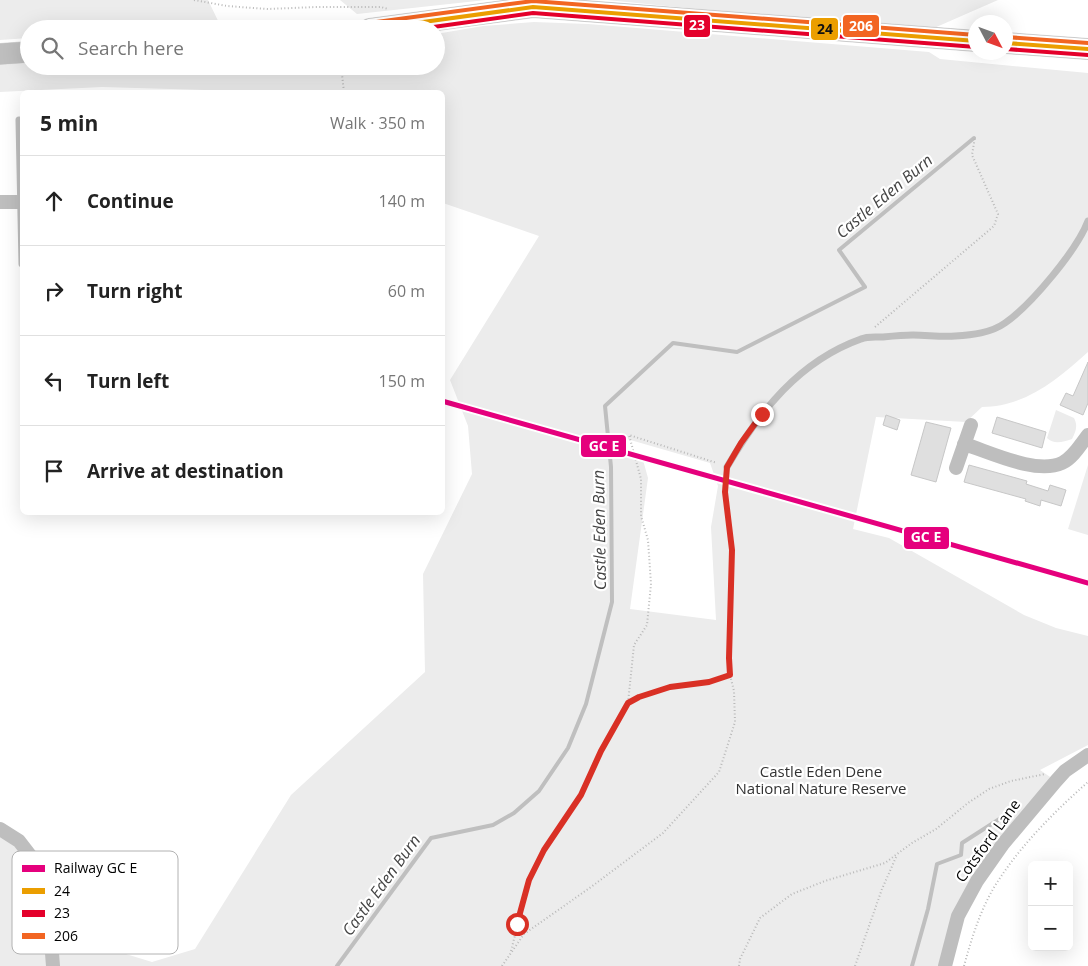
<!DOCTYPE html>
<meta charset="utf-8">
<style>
body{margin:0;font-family:"Open Sans",sans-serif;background:#f2f2f2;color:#222}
.controls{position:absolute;right:15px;bottom:15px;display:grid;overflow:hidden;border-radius:8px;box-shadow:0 5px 20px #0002}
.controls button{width:45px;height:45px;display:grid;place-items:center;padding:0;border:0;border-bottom:1px solid #e0e0e0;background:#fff;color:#222;font:25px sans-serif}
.compass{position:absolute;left:968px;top:15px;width:45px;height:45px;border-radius:50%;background:#fff;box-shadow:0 5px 20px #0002;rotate:131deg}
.stop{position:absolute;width:15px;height:15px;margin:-11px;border:4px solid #d93025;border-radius:50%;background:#fff}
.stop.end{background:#d93025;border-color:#fff;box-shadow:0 1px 5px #0008}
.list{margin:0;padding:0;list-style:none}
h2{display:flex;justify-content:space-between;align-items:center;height:65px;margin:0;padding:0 20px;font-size:21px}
h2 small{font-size:16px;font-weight:400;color:#767676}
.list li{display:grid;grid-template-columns:32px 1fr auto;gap:15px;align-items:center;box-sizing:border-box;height:90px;padding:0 20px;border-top:1px solid #e0e0e0}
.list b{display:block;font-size:19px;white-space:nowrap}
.list em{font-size:16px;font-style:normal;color:#767676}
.icon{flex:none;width:28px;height:28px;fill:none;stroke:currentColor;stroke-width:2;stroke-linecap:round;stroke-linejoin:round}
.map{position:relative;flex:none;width:1088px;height:966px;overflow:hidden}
.search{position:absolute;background:#fff;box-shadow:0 5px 20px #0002;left:20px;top:20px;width:425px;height:55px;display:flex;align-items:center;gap:12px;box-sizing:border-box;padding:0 18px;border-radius:28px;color:#767676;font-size:19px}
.panel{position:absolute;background:#fff;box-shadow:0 5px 20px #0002;left:20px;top:90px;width:425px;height:425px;border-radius:8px}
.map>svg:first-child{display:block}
.green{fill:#ececec;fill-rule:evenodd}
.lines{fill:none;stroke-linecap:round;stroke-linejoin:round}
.stream{stroke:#bfbfbf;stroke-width:4}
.building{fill:#dfdfdf;stroke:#c7c7c7}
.primary-casing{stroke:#dbdbdb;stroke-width:22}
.path{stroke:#b9b9b9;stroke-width:2;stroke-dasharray:1 2.5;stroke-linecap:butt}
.service{stroke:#bebebe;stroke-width:7}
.minor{stroke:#bebebe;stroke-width:14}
.primary{stroke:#bebebe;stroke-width:21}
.bus-1-casing{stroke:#fff;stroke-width:8}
.bus-2-casing{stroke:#fff;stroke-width:8}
.bus-3-casing{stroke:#fff;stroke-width:8}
.bus-1{stroke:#eb9e00;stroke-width:4}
.bus-2{stroke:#e4002b;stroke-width:4}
.bus-3{stroke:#f26522;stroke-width:4}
.rail-1-casing{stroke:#fff;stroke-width:9}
.rail-1{stroke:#e5007d;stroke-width:5}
.route{stroke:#d93025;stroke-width:6}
.labels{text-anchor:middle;stroke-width:4.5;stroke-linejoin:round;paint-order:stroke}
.park-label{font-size:15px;fill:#333;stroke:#fff}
.street-label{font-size:15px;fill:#000;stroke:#fff}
.water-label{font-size:16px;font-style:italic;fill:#444;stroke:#fff}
.key{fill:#fff;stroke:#b2b2b2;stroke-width:1}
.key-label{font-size:14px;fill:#000}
.line-badge{stroke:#fff;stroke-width:2}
.badge-label{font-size:14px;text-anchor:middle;font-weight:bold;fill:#fff}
.pale-badge-label{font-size:14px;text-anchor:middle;font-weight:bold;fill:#111}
</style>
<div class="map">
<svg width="1088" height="966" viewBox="0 0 1088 966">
<rect width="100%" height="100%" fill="#fff"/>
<path class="green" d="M 0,0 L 208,0 L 222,29 L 29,29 L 29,38 L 0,40 Z
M 340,0 L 486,0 L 357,14 Z
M 607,0 L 998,0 L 925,32 Z
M 534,22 L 588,24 L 929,52 L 940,59 L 1088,73 L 1088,352 C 1058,379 1025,407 982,407 L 966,422 L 876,417 L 853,529 L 889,538 L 1024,615 L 1056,628 L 1088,636 L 1088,745 L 1040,770 L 1056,781 L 977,881 L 945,966 L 0,966 L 0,829 L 42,870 L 91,868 L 103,947 L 152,962 L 195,949 L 291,795 L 425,672 L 423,574 L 472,474 L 468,426 L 450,380 L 539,236 L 443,203 L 442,92 L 275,92 L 102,87 L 0,92 L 0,65 L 29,63 L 29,66 L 436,66 L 436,34 L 483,26 ZM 627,439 L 710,463 L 718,486 L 711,527 L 716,620 L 630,609 L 648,478 L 643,460 L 625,455 Z
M 1056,410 L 1074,418 C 1078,426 1076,431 1072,439 C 1063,442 1054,445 1047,438 Z
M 1088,465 L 1088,535 L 1068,529 Z"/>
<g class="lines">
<path class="stream" d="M 337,966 L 431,838 L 493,825 L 514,813 L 539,791 L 568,748 L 586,704 L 612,602 L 611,467 L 605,406 L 673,343 L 737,352 L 865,287 L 839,250 L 974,138
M 912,966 L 928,909 L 937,864 L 961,855 L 962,843 L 1001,818"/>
</g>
<path class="building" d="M 1088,362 L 1088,403 L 1083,415 L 1060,405 L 1066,393 L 1073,396 Z
M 886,415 L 900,420 L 897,430 L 883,425 Z
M 997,417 L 1046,432 L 1042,448 L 992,433 Z
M 926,422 L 951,428 L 936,482 L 911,475 Z
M 969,465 L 1027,481 L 1026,484 L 1048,491 L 1050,485 L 1066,490 L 1061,506 L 1041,500 L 1040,506 L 1025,501 L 1026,499 L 964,482 Z"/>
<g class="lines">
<defs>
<path id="primary" d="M 370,29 L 533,7 L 976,41
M 1006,43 L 1088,49
M 0,54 L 29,52"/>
</defs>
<use href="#primary" class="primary-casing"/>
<path class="path" d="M 194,0 L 227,6 L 268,9 L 316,7 L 381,7 L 388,9
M 341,66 L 344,92
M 875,327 L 994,226 L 998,214 L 972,155 L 975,137
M 628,703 L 639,697 L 670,687 L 709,681 L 730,675
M 511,951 L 529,880 L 545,850 L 581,795 L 601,751 L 628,703 L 634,645 L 647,625 L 651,584 L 648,540 L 641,516 L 641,479 L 629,435 L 717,463
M 502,966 L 524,934 L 591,887 L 663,833 L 719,772 L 735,722 L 734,691 L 730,675 L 729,658 L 732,550 L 725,492 L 726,476
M 739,966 L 740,959 L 760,918 L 792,894 L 825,881 L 885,863 L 912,843 L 936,829 L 968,803 L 989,789 L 1011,781 L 1045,774
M 855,966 L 882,889 L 897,855
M 964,966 C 972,937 981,907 998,881 C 1022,844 1055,811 1088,782"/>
<path class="service" d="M 19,120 L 22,264
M 727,467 C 759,412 799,361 861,339 C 867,336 876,337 883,337 C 893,336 903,335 913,335 C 927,335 941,337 955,336 C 972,335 991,333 1005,323 C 1031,305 1077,250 1088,221"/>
<path class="minor" d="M 0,202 L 22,202
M 964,444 C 990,452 1036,475 1062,463 C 1073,458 1081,444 1088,435
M 956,468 L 971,425
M 0,829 L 19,841 L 46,876 L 53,966
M 945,966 L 958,916 L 977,881 L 1003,844 L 1056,781 L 1065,771 L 1088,755"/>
<use href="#primary" class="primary"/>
<defs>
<path id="bus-1" d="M 372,29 L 533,7 L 976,41
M 1006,43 L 1088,49"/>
<path id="bus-2" d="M 419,29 L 533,13 L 976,47
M 1006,49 L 1088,55"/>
<path id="bus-3" d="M 369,23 L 533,1 L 976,35
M 1006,37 L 1088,43"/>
</defs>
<use href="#bus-1" class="bus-1-casing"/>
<use href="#bus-2" class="bus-2-casing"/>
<use href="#bus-3" class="bus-3-casing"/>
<use href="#bus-1" class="bus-1"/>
<use href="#bus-2" class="bus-2"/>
<use href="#bus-3" class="bus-3"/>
<defs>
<path id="rail-1" d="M 442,401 L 1088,583"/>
</defs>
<use href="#rail-1" class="rail-1-casing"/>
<use href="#rail-1" class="rail-1"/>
</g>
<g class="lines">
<path class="route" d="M 517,924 L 529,880 L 544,850 L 581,795 L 601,751 L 628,703 L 639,697 L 670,687 L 709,682 L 730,675 L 729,658 L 732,550 L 725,492 L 727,467 L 741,443 L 762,414"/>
</g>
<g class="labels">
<g class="park-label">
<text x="821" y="777">Castle Eden Dene<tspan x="821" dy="17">National Nature Reserve</tspan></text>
</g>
<g class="street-label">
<text transform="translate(988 841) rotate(-54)" y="5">Cotsford Lane</text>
</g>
<g class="water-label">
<text transform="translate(884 196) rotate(-40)" y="6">Castle Eden Burn</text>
<text transform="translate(599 530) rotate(-91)" y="6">Castle Eden Burn</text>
<text transform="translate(381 885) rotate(-54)" y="6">Castle Eden Burn</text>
</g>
</g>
<rect x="12" y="851" width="166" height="103" rx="8" class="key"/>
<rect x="22" y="865" width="23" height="7" fill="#e5007d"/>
<rect x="22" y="888" width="23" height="6" fill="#eb9e00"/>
<rect x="22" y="910" width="23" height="7" fill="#e4002b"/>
<rect x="22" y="933" width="23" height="6" fill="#f26522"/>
<g class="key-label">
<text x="54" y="873">Railway GC E</text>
<text x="54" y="896">24</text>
<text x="54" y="918">23</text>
<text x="54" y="941">206</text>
</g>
<g class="line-badge">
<rect x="683" y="14" width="28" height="24" rx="5" fill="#e4002b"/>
<rect x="842" y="14" width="38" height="24" rx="5" fill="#f26522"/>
<rect x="810" y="17" width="29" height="24" rx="5" fill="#eb9e00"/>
<rect x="580" y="434" width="47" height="24" rx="5" fill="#e5007d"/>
<rect x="903" y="526" width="47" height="24" rx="5" fill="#e5007d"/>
</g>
<g class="badge-label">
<text x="697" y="30">23</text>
<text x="861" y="31">206</text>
<text x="604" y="451">GC E</text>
<text x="926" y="542">GC E</text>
</g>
<g class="pale-badge-label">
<text x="825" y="34">24</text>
</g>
</svg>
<div class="controls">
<button>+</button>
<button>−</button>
</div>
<svg class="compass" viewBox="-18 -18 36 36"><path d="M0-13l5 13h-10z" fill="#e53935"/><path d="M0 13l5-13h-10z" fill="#767676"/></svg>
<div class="stop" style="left:517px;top:924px"></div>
<div class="stop end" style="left:762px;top:414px"></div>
<div class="search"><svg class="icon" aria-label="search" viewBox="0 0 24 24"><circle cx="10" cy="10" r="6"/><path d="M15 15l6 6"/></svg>Search here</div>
<section class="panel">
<h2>5 min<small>Walk · 350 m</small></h2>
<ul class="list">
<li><svg class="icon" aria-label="ahead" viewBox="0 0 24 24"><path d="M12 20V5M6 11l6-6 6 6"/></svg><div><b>Continue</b></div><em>140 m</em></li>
<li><svg class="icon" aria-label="right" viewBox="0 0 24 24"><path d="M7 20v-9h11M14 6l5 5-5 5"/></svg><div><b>Turn right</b></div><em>60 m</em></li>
<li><svg class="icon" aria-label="left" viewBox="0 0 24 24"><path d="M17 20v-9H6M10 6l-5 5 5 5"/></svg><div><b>Turn left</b></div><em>150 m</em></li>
<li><svg class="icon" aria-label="arrive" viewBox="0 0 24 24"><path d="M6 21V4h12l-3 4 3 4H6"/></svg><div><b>Arrive at destination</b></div></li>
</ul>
</section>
</div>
